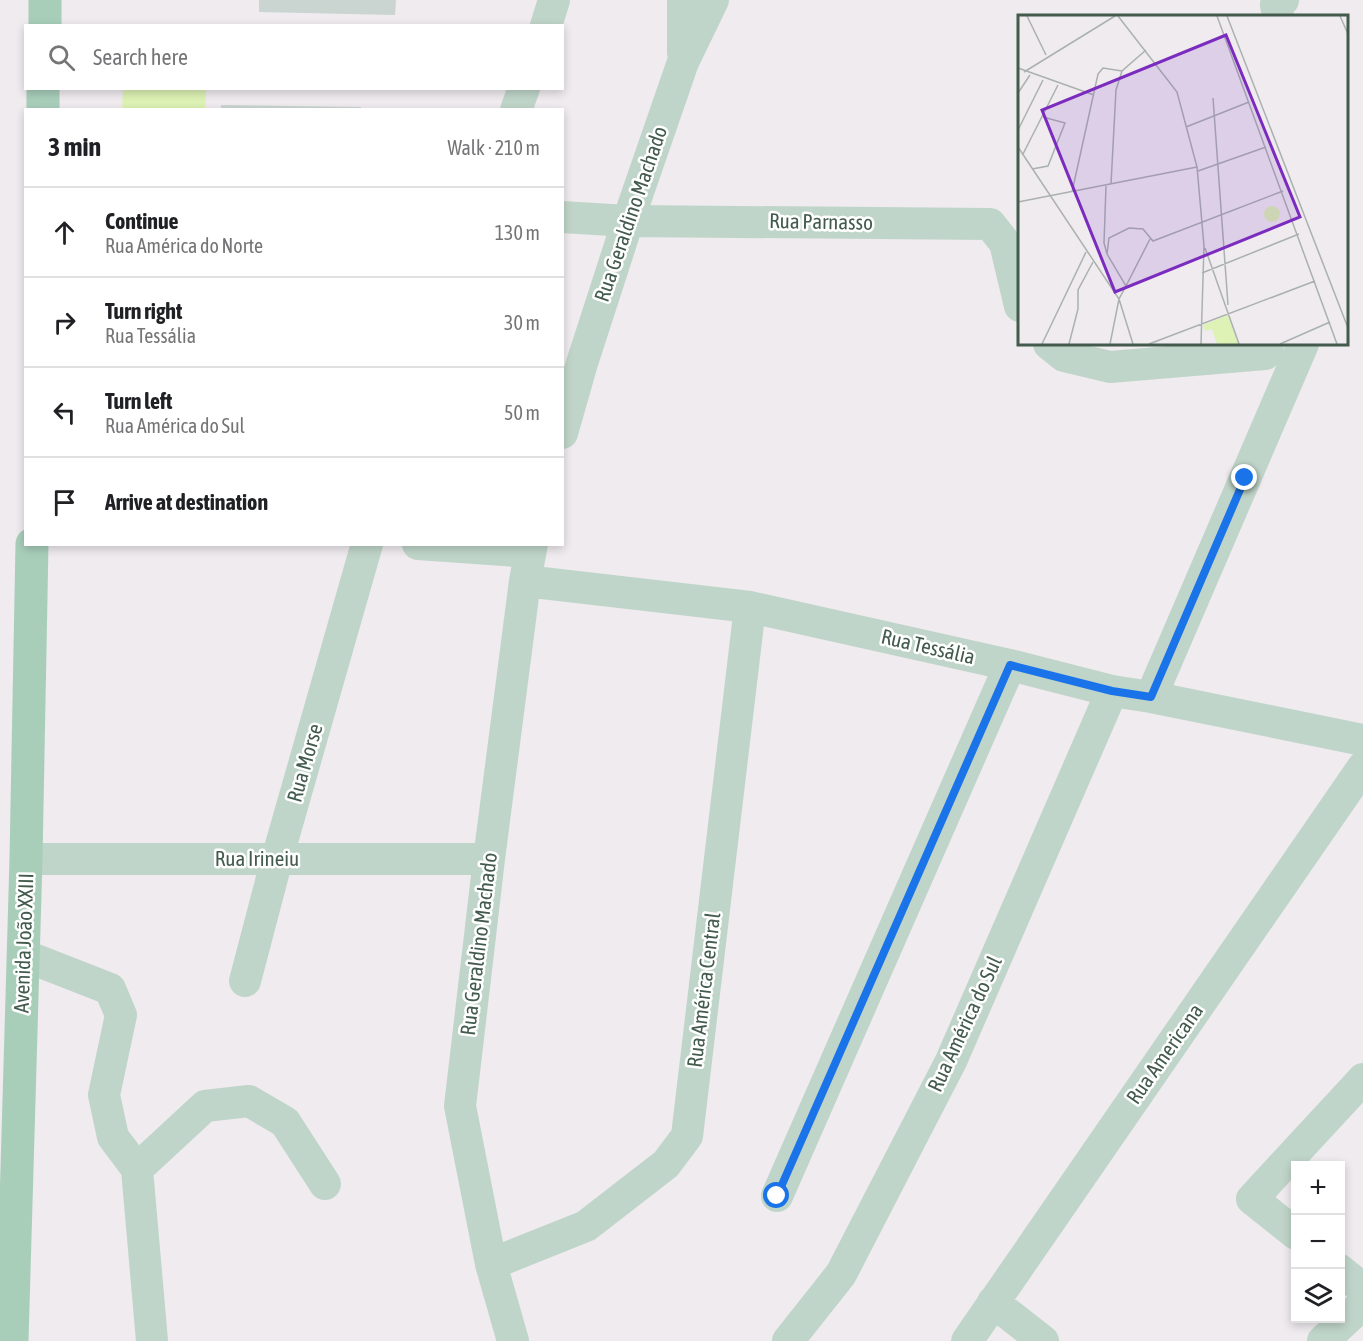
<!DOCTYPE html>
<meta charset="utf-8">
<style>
body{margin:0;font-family:"Asap Condensed",sans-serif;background:#f6f6f6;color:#202124}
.controls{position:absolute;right:18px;bottom:18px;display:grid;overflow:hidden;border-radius:0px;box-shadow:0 3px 9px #0003}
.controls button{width:54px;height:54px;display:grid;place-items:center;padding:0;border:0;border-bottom:2px solid #e0e0e0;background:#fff;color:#202124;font:30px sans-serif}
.stop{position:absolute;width:18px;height:18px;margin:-14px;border:4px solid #1a73e8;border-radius:50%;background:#fff}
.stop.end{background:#1a73e8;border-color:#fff;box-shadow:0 2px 6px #0008}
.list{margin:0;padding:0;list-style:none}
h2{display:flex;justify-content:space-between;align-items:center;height:78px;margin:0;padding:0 24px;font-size:26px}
h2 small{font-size:20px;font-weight:400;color:#757577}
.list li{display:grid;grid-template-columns:39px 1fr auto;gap:18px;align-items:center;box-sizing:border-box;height:90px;padding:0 24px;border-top:2px solid #e0e0e0}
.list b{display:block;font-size:22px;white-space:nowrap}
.list p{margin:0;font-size:20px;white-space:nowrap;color:#757577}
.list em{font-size:20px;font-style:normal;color:#757577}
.icon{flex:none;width:33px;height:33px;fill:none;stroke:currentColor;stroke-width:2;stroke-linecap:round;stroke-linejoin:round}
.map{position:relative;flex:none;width:1363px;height:1341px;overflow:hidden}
.search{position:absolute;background:#fff;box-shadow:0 3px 9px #0003;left:24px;top:24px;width:540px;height:66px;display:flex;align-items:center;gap:15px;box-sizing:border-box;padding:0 21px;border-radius:0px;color:#757577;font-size:22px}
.panel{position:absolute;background:#fff;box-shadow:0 3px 9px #0003;left:24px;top:108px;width:540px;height:438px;border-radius:0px}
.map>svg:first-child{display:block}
.green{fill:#ddf2b4}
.building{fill:#cad5d1}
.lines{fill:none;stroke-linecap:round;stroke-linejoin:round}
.minor{stroke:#c0d5c9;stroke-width:32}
.major{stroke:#a8ceba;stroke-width:33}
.route{stroke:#1a73e8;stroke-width:8}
.labels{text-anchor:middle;stroke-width:5;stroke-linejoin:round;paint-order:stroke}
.street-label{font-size:21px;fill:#435b4d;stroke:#fff}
.inset-road{fill:none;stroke:#aab1ae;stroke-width:1.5}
.view{fill:#7b2cbf;fill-opacity:0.15;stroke:#7b2cbf;stroke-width:3}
.inset-edge{fill:none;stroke:#435b4d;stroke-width:3}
</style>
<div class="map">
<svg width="1363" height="1341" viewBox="0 0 1363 1341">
<rect width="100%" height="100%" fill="#efebef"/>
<path class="green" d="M 123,89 L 206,89 L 205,109 L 122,109 Z"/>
<path class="building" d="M 259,0 L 396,0 L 395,15 L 259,12 Z
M 221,105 L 361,107 L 361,110 L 221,110 Z"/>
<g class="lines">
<path class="minor" d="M 683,0 L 683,53
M 1278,16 L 1276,5 L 1283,0
M 546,26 L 554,0
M 516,110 L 524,88
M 562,217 L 628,221 L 990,224 L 1005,243 L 1020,306
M 1049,344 L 1064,356 L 1110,367 L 1265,354 L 1268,344
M 562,433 L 582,363 L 628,221 L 683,62 L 713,0
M 418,544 L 530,552
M 525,581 L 750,607 L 1010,665 L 1112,691 L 1151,697 L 1363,740
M 1151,697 L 1303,344
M 26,859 L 489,859
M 23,955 L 110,989 L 121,1015 L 104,1095 L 113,1137 L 137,1169 L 152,1341
M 245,981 L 277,859 L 367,544
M 137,1169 L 205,1106 L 249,1101 L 285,1122 L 325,1184
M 777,1196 L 1010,665
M 1296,1234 L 1252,1199 L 1363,1079
M 491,1264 L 586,1226 L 666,1164 L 687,1136 L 750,607
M 1340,1270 L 1363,1289
M 993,1302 L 1043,1341
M 513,1341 L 491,1264 L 460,1106 L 489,859 L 525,581 L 532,544
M 788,1341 L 841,1274 L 951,1061 L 1112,691
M 967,1341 L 1363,767
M 1323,1341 L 1363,1304"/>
<path class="major" d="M 45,26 L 45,0
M 43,110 L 43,88
M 12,1341 L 26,859 L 32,544"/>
</g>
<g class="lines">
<path class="route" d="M 777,1196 L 1010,665 L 1112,691 L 1151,697 L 1245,478"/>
</g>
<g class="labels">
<g class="street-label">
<text transform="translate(631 214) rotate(-71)" y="7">Rua Geraldino Machado</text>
<text transform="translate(821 222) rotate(1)" y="7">Rua Parnasso</text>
<text transform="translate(928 647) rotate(13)" y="7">Rua Tessália</text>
<text transform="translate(305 763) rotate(-74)" y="7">Rua Morse</text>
<text x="257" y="866">Rua Irineiu</text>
<text transform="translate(24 943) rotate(-88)" y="7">Avenida João XXIII</text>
<text transform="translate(479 944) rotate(-83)" y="7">Rua Geraldino Machado</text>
<text transform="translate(704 990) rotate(-83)" y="7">Rua América Central</text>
<text transform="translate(965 1024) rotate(-65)" y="7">Rua América do Sul</text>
<text transform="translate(1165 1054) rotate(-55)" y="7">Rua Americana</text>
</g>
</g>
<g transform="translate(1018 15)">
<rect width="330" height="330" fill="#efebef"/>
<path d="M246 199a8 8 0 1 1 16 0a8 8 0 1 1-16 0ZM 210,300 L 220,329 L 199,329 L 194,314 L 187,316 L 185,310 Z" fill="#ddf2b4"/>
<path class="inset-road" d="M 9,1 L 28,40M 100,1 L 159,77 L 179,152 L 186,231 L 183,329M 199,1 L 319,329M 209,1 L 330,313M 322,1 L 330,19M 0,53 L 76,80M 6,57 L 97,1M 0,78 L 12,60M 195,83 L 210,290M 168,112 L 231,87M 0,115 L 25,65M 0,132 L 101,284 L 115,329M 5,139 L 40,70M 14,154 L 30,151 L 47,108 L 25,102M 180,156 L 248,132M 93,169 L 98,75 L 104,56 L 128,35M 88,171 L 86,228 L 89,239 L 108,271 L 101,284 L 92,329M 54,177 L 80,59 L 85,53 L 104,56M 0,187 L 179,152M 187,233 L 221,329M 89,239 L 91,223 L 111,213 L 125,214 L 135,226 L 265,176M 184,258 L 281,219M 108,271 L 132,224M 24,329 L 68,237M 51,329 L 60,294 L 60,275 L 75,247M 131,329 L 297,266M 262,329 L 312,307"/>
<path class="view" d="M 208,20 L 282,202 L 97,277 L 24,95 Z"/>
<rect width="330" height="330" class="inset-edge"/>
</g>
</svg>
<div class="controls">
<button>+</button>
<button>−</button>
<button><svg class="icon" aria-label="layers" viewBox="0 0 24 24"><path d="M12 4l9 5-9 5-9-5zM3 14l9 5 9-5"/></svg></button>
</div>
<div class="stop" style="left:777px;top:1196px"></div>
<div class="stop end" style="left:1245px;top:478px"></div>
<div class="search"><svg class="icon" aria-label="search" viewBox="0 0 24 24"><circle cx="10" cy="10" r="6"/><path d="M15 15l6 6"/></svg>Search here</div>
<section class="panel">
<h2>3 min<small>Walk · 210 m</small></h2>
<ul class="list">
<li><svg class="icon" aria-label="ahead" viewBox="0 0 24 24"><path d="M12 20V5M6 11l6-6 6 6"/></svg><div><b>Continue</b><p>Rua América do Norte</p></div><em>130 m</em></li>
<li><svg class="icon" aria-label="right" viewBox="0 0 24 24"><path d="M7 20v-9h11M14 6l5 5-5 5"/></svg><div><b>Turn right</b><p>Rua Tessália</p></div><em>30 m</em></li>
<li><svg class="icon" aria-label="left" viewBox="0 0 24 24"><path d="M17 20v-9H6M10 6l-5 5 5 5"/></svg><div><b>Turn left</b><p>Rua América do Sul</p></div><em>50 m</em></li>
<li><svg class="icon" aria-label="arrive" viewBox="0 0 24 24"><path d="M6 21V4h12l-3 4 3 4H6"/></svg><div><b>Arrive at destination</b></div></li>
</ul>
</section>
</div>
